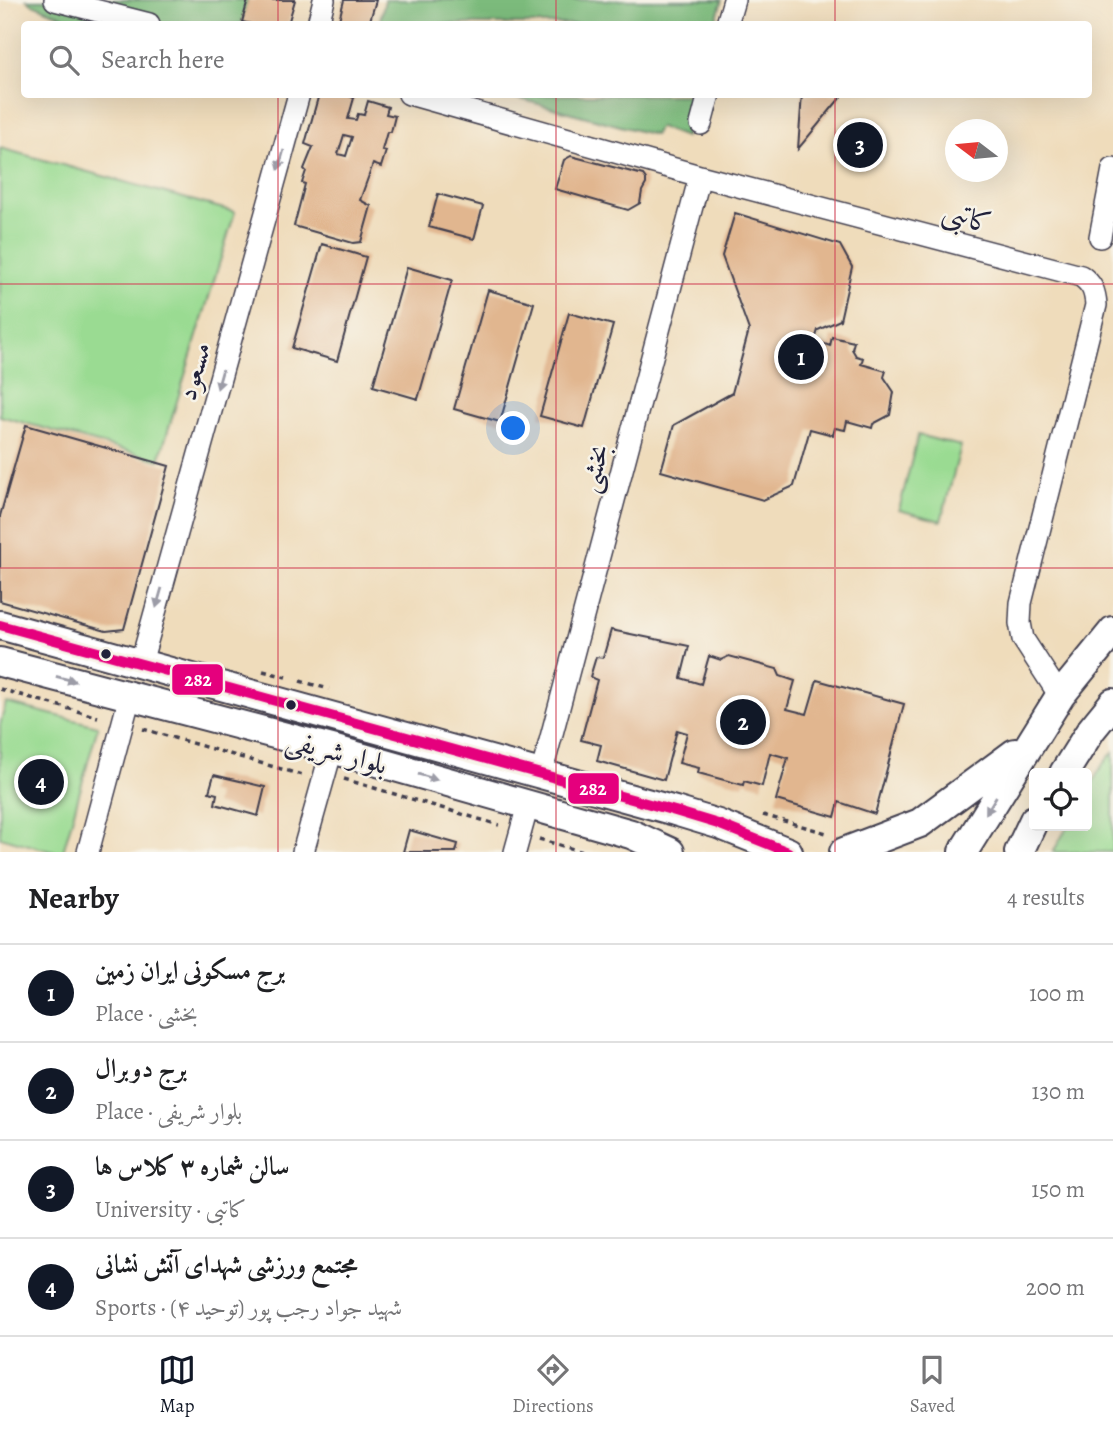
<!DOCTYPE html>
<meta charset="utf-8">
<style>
body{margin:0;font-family:Alegreya,Amiri,serif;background:#f2f2f2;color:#202124}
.controls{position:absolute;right:21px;bottom:21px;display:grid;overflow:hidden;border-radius:7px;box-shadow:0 7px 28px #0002}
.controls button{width:63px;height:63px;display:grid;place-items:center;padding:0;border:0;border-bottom:2px solid #e0e0e0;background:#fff;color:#202124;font:35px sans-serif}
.compass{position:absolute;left:945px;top:119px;width:63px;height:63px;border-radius:50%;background:#fff;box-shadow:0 7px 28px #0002;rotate:286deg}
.you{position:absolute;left:514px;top:429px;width:24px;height:24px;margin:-18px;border:5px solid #fff;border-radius:50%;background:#1a73e8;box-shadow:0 0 0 10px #1a73e833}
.badge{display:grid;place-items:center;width:46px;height:46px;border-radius:50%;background:#111827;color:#fff;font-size:23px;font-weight:700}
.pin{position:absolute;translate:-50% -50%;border:4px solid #fff;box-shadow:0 2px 7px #0006}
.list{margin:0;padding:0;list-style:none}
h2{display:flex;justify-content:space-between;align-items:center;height:91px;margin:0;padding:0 28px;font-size:30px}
h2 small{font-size:23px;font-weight:400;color:#757577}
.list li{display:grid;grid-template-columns:46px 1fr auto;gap:21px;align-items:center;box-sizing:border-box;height:98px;padding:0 28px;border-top:2px solid #e0e0e0}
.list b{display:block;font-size:26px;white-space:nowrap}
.list p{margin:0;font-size:23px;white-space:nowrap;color:#757577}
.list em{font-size:23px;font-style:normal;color:#757577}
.icon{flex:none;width:38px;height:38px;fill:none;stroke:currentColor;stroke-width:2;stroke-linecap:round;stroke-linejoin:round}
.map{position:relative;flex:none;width:1113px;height:852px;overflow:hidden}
.search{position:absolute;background:#fff;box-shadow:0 7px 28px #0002;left:21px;right:21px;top:21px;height:77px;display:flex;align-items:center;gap:18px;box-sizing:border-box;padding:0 24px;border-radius:7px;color:#757577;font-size:26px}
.sheet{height:483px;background:#fff}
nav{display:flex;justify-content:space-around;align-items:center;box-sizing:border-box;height:98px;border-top:2px solid #e0e0e0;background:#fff;font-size:19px;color:#757577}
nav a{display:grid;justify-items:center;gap:4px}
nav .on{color:#111827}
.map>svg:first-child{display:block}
.green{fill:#9adb92;stroke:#5e7e66;stroke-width:2}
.forest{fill:#7bbb7c;stroke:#4e6e5c;stroke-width:2}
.building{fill:#e1b68f;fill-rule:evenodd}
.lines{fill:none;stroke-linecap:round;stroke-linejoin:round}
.minor-casing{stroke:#413e4e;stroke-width:24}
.major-casing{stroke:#413e4e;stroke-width:32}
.path{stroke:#413e4e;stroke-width:3.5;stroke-dasharray:5 5;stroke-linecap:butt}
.minor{stroke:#fff;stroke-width:21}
.major{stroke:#fff;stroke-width:28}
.bus-1-casing{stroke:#f7f3e8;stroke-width:16}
.bus-1{stroke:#e5007d;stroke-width:10}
.oneway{fill:#9c9ca7}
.grid{fill:none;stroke:#d1495b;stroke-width:2;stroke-opacity:0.55}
.bus-dot{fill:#22223b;stroke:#f7f3e8;stroke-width:2.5}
.labels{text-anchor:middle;stroke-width:5;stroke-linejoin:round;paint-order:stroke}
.street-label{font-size:28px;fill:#22223b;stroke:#f7f3e8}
.line-badge{stroke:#f7f3e8;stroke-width:2.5}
.badge-label{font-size:19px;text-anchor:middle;font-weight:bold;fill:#fff}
</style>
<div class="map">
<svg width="1113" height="852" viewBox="0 0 1113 852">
<rect width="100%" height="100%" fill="#f7f3e8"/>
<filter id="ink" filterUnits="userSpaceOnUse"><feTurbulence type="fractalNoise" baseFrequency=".0143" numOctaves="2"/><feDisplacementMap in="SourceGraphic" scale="14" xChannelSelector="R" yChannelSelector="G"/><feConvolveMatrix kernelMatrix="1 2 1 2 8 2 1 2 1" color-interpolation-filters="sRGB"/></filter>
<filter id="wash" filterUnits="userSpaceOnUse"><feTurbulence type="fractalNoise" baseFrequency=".00686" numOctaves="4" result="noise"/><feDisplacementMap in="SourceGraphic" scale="28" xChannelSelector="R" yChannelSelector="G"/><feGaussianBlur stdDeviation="1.57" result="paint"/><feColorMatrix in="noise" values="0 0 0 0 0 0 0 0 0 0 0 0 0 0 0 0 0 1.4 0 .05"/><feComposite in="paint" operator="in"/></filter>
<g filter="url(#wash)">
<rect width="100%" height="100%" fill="#efdcbb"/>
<path class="green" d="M 0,148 L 235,212 L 159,460 L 0,416 Z
M 918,435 L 961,446 L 941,521 L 899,510 Z
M 6,703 L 98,726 L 63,852 L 54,852 L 0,837 L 0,725 Z
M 1113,752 L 1113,852 L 1053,852 L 1068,826 L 1087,826 L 1087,792 L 1103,764 Z"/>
<path class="forest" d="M 27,0 L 248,0 L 242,22 L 251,24 L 81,24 L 30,3 Z
M 385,0 L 722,0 L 715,24 L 379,24 Z
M 505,95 L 696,95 L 685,137 L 659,127 L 654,135 Z"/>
<g id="blocks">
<path class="building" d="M 248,0 L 295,0 L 288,24 L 251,24 L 242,22 Z
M 344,0 L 376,0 L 369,24 L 338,24 Z
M 319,94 L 345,94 L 354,98 L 348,119 L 356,120 L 358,114 L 364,115 L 368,101 L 388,107 L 386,114 L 395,116 L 391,132 L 387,132 L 382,150 L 386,151 L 381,167 L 373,164 L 360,200 L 371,206 L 361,242 L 353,243 L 294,226 L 305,184 L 302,183 L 306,171 L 304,169 L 313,147 L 305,144 ZM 344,135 L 352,137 L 346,156 L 338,154 Z
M 802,94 L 838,94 L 841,97 L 798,149 Z
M 571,156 L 643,175 L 646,179 L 646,184 L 642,191 L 640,203 L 628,210 L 555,189 L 564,160 Z
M 438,194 L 483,206 L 474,239 L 429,227 Z
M 735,213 L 840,245 L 852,267 L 840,320 L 818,330 L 813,347 L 820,349 L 822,343 L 830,346 L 832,337 L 854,342 L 852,349 L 856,356 L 863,358 L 861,364 L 886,371 L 884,377 L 894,392 L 890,415 L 873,424 L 872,428 L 847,421 L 845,430 L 835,428 L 833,435 L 810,429 L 794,486 L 763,500 L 661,471 L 674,425 L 732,393 L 749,330 L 722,256 Z
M 322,244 L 366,257 L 337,361 L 292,348 Z
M 407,267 L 452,280 L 418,399 L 373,386 Z
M 488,290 L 534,303 L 500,422 L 454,409 Z
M 569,313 L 613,325 L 584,428 L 540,416 Z
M 26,425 L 169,466 L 124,629 L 106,631 L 0,601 L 0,516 Z
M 611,630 L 689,646 L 681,678 L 701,684 L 709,656 L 721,660 L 729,656 L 777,669 L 780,676 L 795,681 L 787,709 L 807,714 L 817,680 L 904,704 L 875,814 L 839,802 L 835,817 L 776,800 L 788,758 L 770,753 L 762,786 L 744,781 L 743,785 L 698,773 L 699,768 L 679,763 L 687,733 L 677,730 L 664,780 L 597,761 L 601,745 L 581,740 L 597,680 L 590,677 L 596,657 L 603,658 Z
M 214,775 L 265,787 L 258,816 L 215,804 L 217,794 L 209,792 Z
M 409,830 L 458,844 L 456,852 L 403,852 Z"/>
</g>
</g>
<g filter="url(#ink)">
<use href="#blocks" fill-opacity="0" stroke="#413e4e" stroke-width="2"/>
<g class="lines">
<defs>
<path id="minor" d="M 55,0 L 149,24
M 318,24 L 324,0
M 727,24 L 734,0
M 409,94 L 700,176 L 1081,276 C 1092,284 1095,291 1096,305 L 1021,603 L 1020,623 L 1023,639 L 1060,696
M 701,124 L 709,94
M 1100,237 L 1113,169
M 141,663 L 299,94
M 541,775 L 700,176
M 88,852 L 130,696
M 303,852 L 332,749
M 515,852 L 528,805"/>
<path id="major" d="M 0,625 L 675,811 L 718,824 L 788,852
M 0,662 L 332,749 L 631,834 L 670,852
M 1064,773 L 1091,730 L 1113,703
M 844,852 L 920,823 L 1015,753
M 963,852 L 1060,696 L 1113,631
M 1019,852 L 1034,820"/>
</defs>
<use href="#minor" class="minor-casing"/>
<use href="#major" class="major-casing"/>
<path class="path" d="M 263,671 L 286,677
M 300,681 L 329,689
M 0,689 L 98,717
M 143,729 L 302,775
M 344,779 L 499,825
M 763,815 L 830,834
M 539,839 L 583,852"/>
<use href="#minor" class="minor"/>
<use href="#major" class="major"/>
<defs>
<path id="bus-1" d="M 0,625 L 675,811 L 718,824 L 788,852"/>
</defs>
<use href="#bus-1" class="bus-1-casing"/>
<use href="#bus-1" class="bus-1"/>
</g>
<defs><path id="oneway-solid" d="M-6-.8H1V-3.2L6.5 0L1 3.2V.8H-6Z" transform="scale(1.75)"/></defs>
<g class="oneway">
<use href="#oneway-solid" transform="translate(281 160) rotate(106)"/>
<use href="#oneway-solid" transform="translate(220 379) rotate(106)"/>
<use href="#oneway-solid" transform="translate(159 598) rotate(106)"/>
<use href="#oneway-solid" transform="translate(66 679) rotate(15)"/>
<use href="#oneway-solid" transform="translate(428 777) rotate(16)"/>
<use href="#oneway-solid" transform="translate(991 805) rotate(121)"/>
</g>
</g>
<path class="grid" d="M 278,0 L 278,24M 556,0 L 556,24M 835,0 L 835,24M 278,94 L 278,852M 556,94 L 556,852M 835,94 L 835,852M 0,284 L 1113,284M 0,568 L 1113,568"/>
<g class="bus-dot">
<circle cx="106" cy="654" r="6"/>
<circle cx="291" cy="705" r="6"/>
</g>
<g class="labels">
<g class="street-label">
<text transform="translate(967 217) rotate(15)" y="10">کاتبی</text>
<text transform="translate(193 371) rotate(-74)" y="10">مسعود</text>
<text transform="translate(593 468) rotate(-75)" y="10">بخشی</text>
<text transform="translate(337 751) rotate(15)" y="10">بلوار شریفی</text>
</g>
</g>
<g class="line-badge">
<rect x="171" y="663" width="53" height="33" rx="7" fill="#e5007d"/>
<rect x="567" y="772" width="53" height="33" rx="7" fill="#e5007d"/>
</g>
<g class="badge-label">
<text x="198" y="686">282</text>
<text x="593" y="795">282</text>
</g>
</svg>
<div class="controls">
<button><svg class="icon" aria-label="locate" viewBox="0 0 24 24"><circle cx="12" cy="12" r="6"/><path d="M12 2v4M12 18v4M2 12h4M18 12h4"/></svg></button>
</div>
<svg class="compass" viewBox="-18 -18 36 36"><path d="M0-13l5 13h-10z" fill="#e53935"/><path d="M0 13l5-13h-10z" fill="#757577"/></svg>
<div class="you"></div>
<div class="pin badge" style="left:801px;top:357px">1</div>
<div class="pin badge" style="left:743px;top:722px">2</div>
<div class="pin badge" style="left:860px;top:145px">3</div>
<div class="pin badge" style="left:41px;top:782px">4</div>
<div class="search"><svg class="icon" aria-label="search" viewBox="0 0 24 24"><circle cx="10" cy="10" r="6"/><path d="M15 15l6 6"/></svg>Search here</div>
</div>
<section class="sheet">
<h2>Nearby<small>4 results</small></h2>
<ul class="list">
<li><span class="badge">1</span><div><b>برج مسکونی ایران زمین</b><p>Place · بخشی</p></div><em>100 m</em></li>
<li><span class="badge">2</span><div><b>برج دوبرال</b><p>Place · بلوار شریفی</p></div><em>130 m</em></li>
<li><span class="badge">3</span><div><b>سالن شماره ۳ کلاس ها</b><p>University · کاتبی</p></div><em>150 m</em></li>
<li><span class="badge">4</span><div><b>مجتمع ورزشی شهدای آتش نشانی</b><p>Sports · شهید جواد رجب پور (توحید ۴)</p></div><em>200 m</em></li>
</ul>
</section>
<nav>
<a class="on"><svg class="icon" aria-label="map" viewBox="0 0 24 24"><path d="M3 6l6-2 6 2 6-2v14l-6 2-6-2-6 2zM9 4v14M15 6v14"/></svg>Map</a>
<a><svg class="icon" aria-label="directions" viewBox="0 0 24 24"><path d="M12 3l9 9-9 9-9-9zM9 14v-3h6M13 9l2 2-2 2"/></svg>Directions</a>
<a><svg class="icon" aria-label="saved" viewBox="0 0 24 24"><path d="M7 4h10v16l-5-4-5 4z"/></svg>Saved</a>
</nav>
